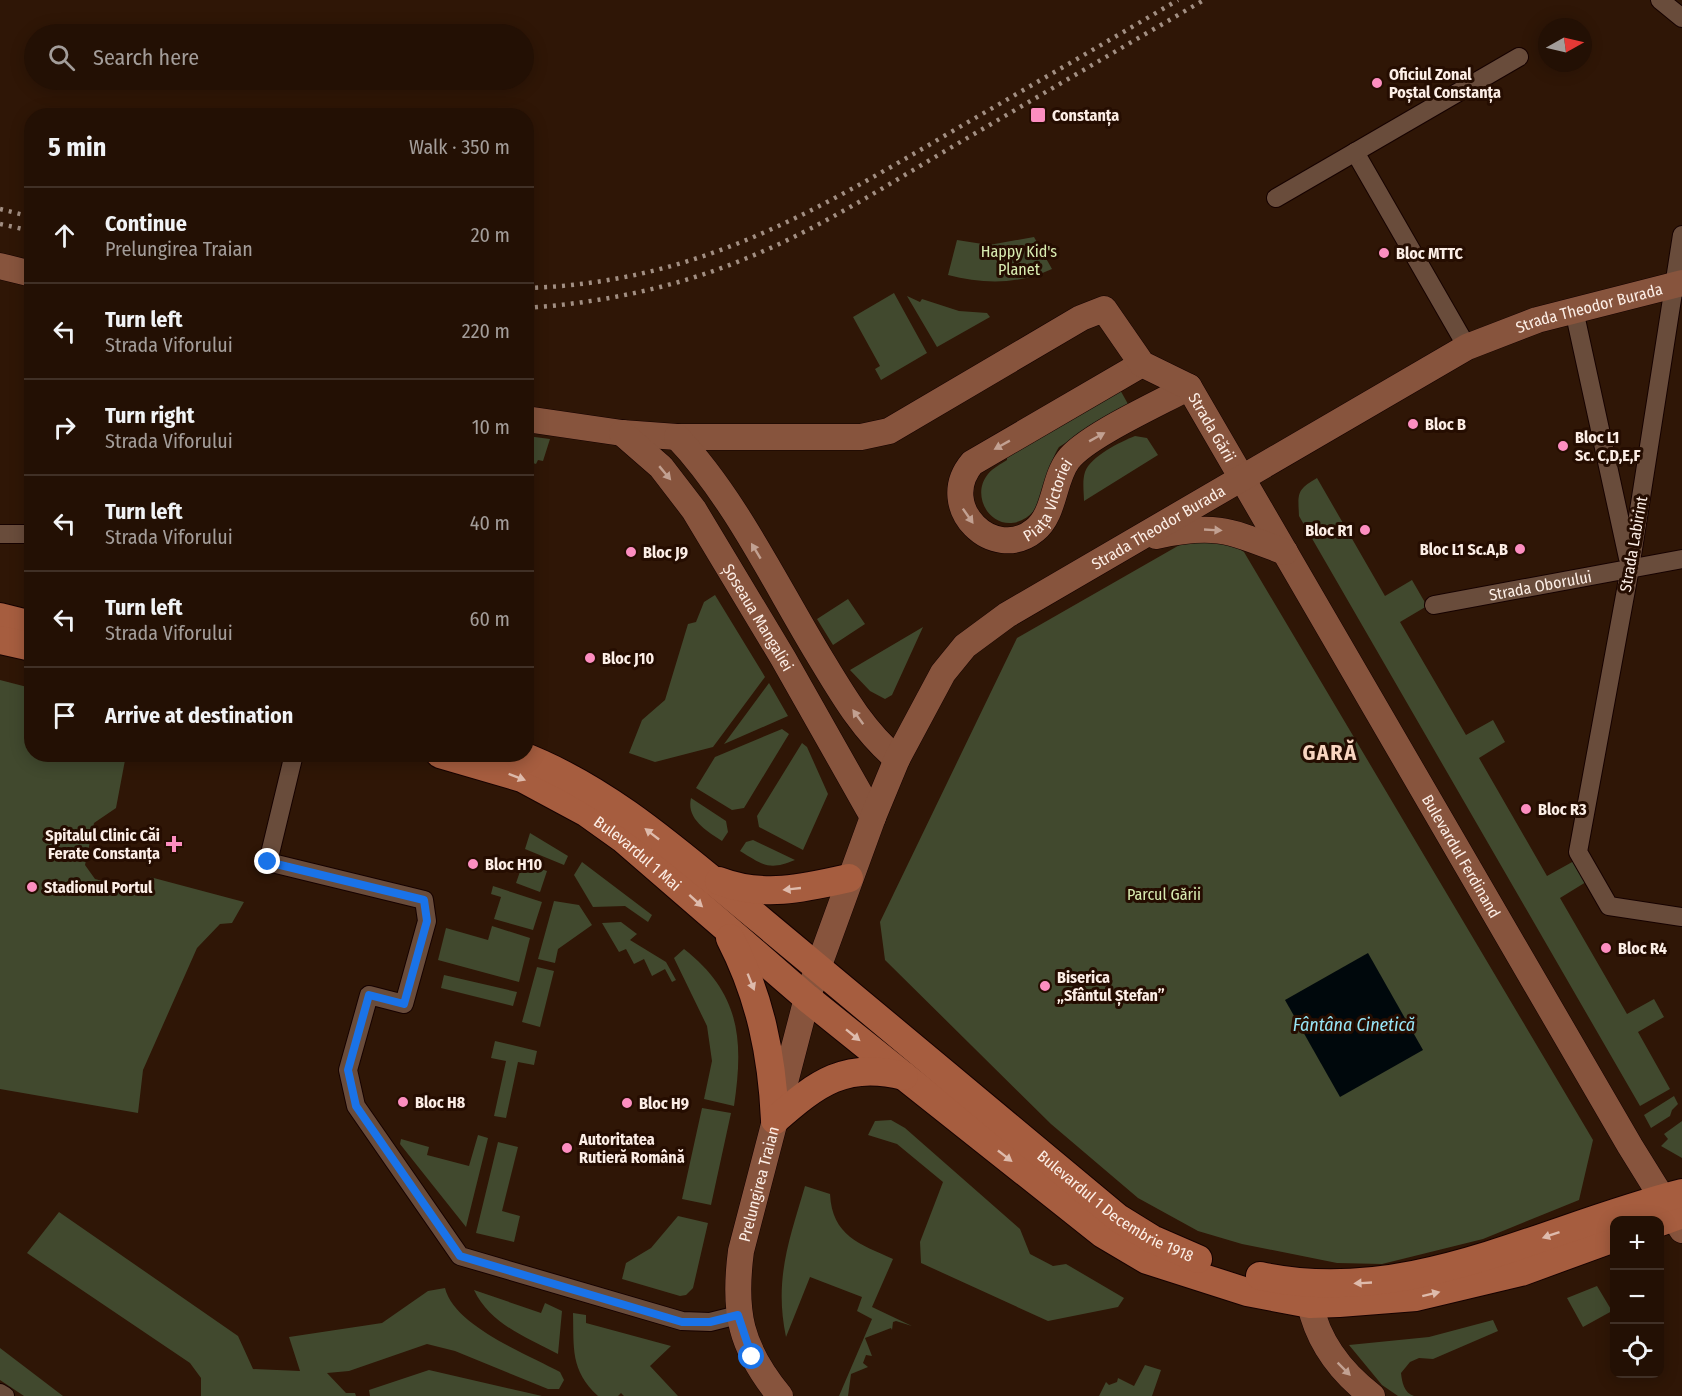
<!DOCTYPE html>
<meta charset="utf-8">
<style>
body{margin:0;font-family:"Fira Sans Condensed",sans-serif;background:#2f1e13;color:#f1f3f6}
.controls{position:absolute;right:18px;bottom:18px;display:grid;overflow:hidden;border-radius:12px;box-shadow:0 3px 15px #0003}
.controls button{width:54px;height:54px;display:grid;place-items:center;padding:0;border:0;border-bottom:2px solid #403026;background:#231004;color:#f1f3f6;font:30px sans-serif}
.compass{position:absolute;left:1538px;top:18px;width:54px;height:54px;border-radius:50%;background:#231004;box-shadow:0 3px 15px #0003;rotate:82deg}
.stop{position:absolute;width:18px;height:18px;margin:-14px;border:4px solid #1a73e8;border-radius:50%;background:#fff}
.stop.end{background:#1a73e8;border-color:#fff;box-shadow:0 2px 6px #0008}
.list{margin:0;padding:0;list-style:none}
h2{display:flex;justify-content:space-between;align-items:center;height:78px;margin:0;padding:0 24px;font-size:26px}
h2 small{font-size:20px;font-weight:400;color:#a39d9a}
.list li{display:grid;grid-template-columns:39px 1fr auto;gap:18px;align-items:center;box-sizing:border-box;height:96px;padding:0 24px;border-top:2px solid #403026}
.list b{display:block;font-size:22px;white-space:nowrap}
.list p{margin:0;font-size:20px;white-space:nowrap;color:#a39d9a}
.list em{font-size:20px;font-style:normal;color:#a39d9a}
.icon{flex:none;width:33px;height:33px;fill:none;stroke:currentColor;stroke-width:2;stroke-linecap:round;stroke-linejoin:round}
.map{position:relative;flex:none;width:1682px;height:1396px;overflow:hidden}
.search{position:absolute;background:#231004;box-shadow:0 3px 15px #0003;left:24px;top:24px;width:510px;height:66px;display:flex;align-items:center;gap:15px;box-sizing:border-box;padding:0 21px;border-radius:33px;color:#a39d9a;font-size:22px}
.panel{position:absolute;background:#231004;box-shadow:0 3px 15px #0003;left:24px;top:108px;width:510px;height:654px;border-radius:24px}
.map>svg:first-child{display:block}
.green{fill:#41492e}
.water{fill:#00080c}
.lines{fill:none;stroke-linecap:round;stroke-linejoin:round}
.street-casing{stroke:#160200;stroke-width:20}
.secondary-casing{stroke:#160200;stroke-width:27}
.primary-casing{stroke:#160200;stroke-width:30}
.street{stroke:#694c3b;stroke-width:18}
.secondary{stroke:#87543d;stroke-width:26}
.primary{stroke:#a65d3f;stroke-width:28}
.rail{stroke:#a28f83;stroke-width:4.5;stroke-dasharray:3 6;stroke-linecap:butt}
.oneway{fill:#c2a192}
.oneway2{fill:#debbac}
.route{stroke:#1a73e8;stroke-width:8}
.poi-dot{fill:#fd8ec0;stroke:#250d01;stroke-width:2}
.labels{text-anchor:middle;stroke-width:6;stroke-linejoin:round;paint-order:stroke}
.poi-label{font-size:16px;font-weight:bold;fill:#fceee6;stroke:#250d01;text-anchor:start}
.park-label{font-size:16px;fill:#d8ecb1;stroke:#250d01}
.street-label{font-size:16px;fill:#fceee6;stroke:#250d01}
.water-label{font-size:18px;font-style:italic;fill:#97e5f6;stroke:#250d01}
.district-label{font-size:22px;font-weight:bold;letter-spacing:1.5px;fill:#f9d6c1;stroke:#250d01}
</style>
<div class="map">
<svg width="1682" height="1396" viewBox="0 0 1682 1396">
<rect width="100%" height="100%" fill="#2f1606"/>
<path class="green" d="M 1034,237 L 1052,269 C 1018,285 983,284 948,275 L 957,240 L 989,245 Z
M 894,293 L 927,353 L 881,380 L 875,369 L 880,366 L 853,317 Z
M 907,296 L 920,302 L 922,299 L 959,311 L 987,313 L 990,317 L 937,347 Z
M 1119,388 L 1128,404 L 1059,447 C 1045,468 1047,509 1022,520 C 993,534 969,497 988,474 C 993,468 1001,464 1007,460 L 1007,454 Z
M 527,436 L 550,439 L 543,461 L 538,460 L 536,464 L 527,461 Z
M 1135,436 L 1147,438 L 1158,455 L 1084,501 C 1084,493 1082,481 1085,472 C 1091,456 1120,442 1135,436 Z
M 1317,478 L 1385,596 L 1412,580 L 1427,606 L 1400,622 L 1466,735 L 1493,720 L 1505,742 L 1479,758 L 1547,876 L 1574,861 L 1586,882 L 1560,898 L 1627,1014 L 1654,999 L 1664,1017 L 1638,1032 L 1670,1089 L 1640,1106 L 1299,516 C 1298,494 1296,490 1317,478 Z
M 1190,539 L 1224,539 L 1244,552 L 1593,1140 L 1579,1200 L 1483,1239 L 1382,1264 L 1337,1263 L 1242,1244 L 1198,1231 L 1138,1198 L 1051,1124 L 885,960 L 880,922 L 1017,638 Z
M 715,595 L 765,677 L 713,747 L 655,762 L 629,753 L 642,720 L 665,700 L 688,624 L 696,622 L 704,602 Z
M 848,599 L 865,624 L 833,645 L 817,619 Z
M 923,627 L 892,695 L 885,699 L 870,691 L 850,670 Z
M 0,680 L 31,688 L 32,754 L 126,755 L 116,808 L 94,823 L 85,865 L 95,879 L 146,893 L 150,877 L 244,902 L 232,923 L 220,924 L 197,948 L 143,1070 L 138,1113 L 0,1089 Z
M 769,683 L 788,716 L 724,744 Z
M 782,729 L 789,734 L 744,808 L 732,810 L 696,788 L 715,757 Z
M 802,743 L 807,747 L 828,794 L 803,850 L 759,827 L 757,816 Z
M 691,798 L 726,821 L 728,832 L 722,841 C 707,831 686,819 691,798 Z
M 530,833 L 568,856 L 564,865 L 525,849 Z
M 753,840 L 795,860 C 769,871 763,865 740,851 L 746,842 Z
M 582,862 L 652,915 L 648,922 L 625,906 L 593,907 L 574,875 Z
M 523,863 L 547,871 L 540,892 L 516,883 Z
M 493,886 L 542,902 L 533,930 L 494,919 L 501,897 L 491,894 Z
M 554,901 L 579,905 L 592,925 L 558,949 L 555,963 L 538,959 Z
M 621,922 L 637,934 L 630,940 L 666,962 L 676,980 L 672,982 L 665,969 L 652,976 L 644,959 L 634,964 L 626,949 L 619,952 L 602,923 Z
M 492,926 L 530,938 L 519,982 L 438,960 L 446,928 L 488,940 Z
M 684,949 C 740,993 744,1039 734,1106 L 704,1099 L 712,1061 L 707,1026 L 674,958 Z
M 537,967 L 554,971 L 540,1027 L 522,1022 Z
M 444,975 L 517,992 L 513,1006 L 441,988 Z
M 495,1041 L 537,1051 L 534,1065 L 518,1062 L 506,1118 L 494,1116 L 506,1061 L 491,1058 Z
M 1674,1096 L 1678,1104 L 1672,1110 L 1670,1116 L 1651,1128 L 1644,1115 Z
M 702,1108 L 731,1113 L 711,1205 L 682,1199 Z
M 891,1120 L 905,1128 L 1020,1229 L 1030,1254 L 1053,1266 L 1066,1264 L 1124,1298 L 1118,1307 L 1048,1321 L 921,1263 L 920,1242 L 943,1182 L 897,1144 L 868,1135 L 875,1121 Z
M 1682,1121 L 1682,1158 L 1661,1146 L 1668,1139 L 1664,1134 Z
M 478,1135 L 488,1138 L 466,1227 L 400,1144 L 401,1139 L 429,1147 L 427,1155 L 469,1166 Z
M 498,1142 L 518,1147 L 502,1211 L 520,1216 L 514,1242 L 476,1233 Z
M 805,1186 L 830,1194 C 832,1236 860,1244 893,1259 L 872,1307 L 912,1326 L 896,1321 L 893,1322 L 892,1330 L 891,1328 L 865,1338 L 872,1356 L 866,1355 L 863,1363 L 868,1367 L 851,1374 L 848,1396 L 839,1396 L 872,1319 L 857,1311 L 862,1297 L 810,1277 L 786,1337 C 774,1279 789,1241 805,1186 Z
M 59,1212 L 238,1336 L 253,1369 L 300,1371 L 289,1337 L 382,1323 L 428,1291 L 445,1288 C 454,1326 527,1354 560,1372 L 564,1380 L 559,1389 L 548,1389 L 455,1351 L 427,1344 L 349,1371 L 327,1373 L 346,1393 L 355,1393 L 356,1396 L 201,1396 L 201,1378 L 190,1363 L 27,1253 Z
M 678,1216 L 708,1223 L 693,1288 L 686,1295 L 680,1296 L 622,1279 L 626,1263 L 651,1248 Z
M 1597,1286 L 1612,1311 L 1583,1327 L 1567,1298 Z
M 474,1290 L 541,1313 L 545,1303 L 562,1311 L 558,1354 C 526,1337 490,1324 474,1290 Z
M 573,1313 L 586,1315 L 586,1323 L 671,1346 L 650,1366 L 678,1396 L 624,1396 L 621,1393 L 618,1396 L 598,1396 C 570,1370 574,1348 573,1313 Z
M 1493,1320 L 1498,1331 L 1433,1359 L 1419,1358 L 1410,1362 L 1401,1373 C 1402,1382 1404,1393 1414,1396 L 1398,1396 L 1382,1385 L 1349,1345 L 1429,1337 Z
M 0,1348 L 63,1396 L 24,1396 L 0,1380 Z
M 1145,1365 L 1161,1370 L 1152,1396 L 1099,1396 L 1106,1382 L 1109,1385 L 1117,1382 L 1118,1378 L 1134,1386 Z
M 429,1370 L 542,1396 L 370,1396 L 369,1390 Z"/>
<path class="water" d="M 1368,953 L 1423,1050 L 1340,1097 L 1285,1000 Z"/>
<g class="lines">
<defs>
<g id="street">
<path d="M 1660,0 L 1682,18"/>
<path d="M 1355,152 L 1467,347"/>
<path d="M 1276,198 L 1519,57"/>
<path d="M 1682,235 L 1630,568 L 1578,852 L 1609,906 L 1682,917"/>
<path d="M 1574,310 L 1628,558"/>
<path d="M 0,534 L 32,534"/>
<path id="s1" d="M 1434,605 L 1682,559"/>
<path d="M 294,754 L 268,862 L 424,900 L 427,921 L 404,1004 L 369,995 L 348,1070 L 356,1106 L 460,1256 L 682,1321 L 710,1322 L 738,1315"/>
<path d="M 0,1393 L 5,1396"/>
</g>
<g id="secondary">
<path d="M 0,266 L 32,274"/>
<path id="s2" d="M 1142,364 L 972,463 C 935,507 994,564 1035,530 C 1055,514 1053,480 1068,460 C 1086,436 1160,403 1189,387"/>
<path id="s3" d="M 526,419 L 622,433 L 677,437 L 861,437 L 889,431 L 1081,318 L 1104,309 L 1142,364 L 1189,387 L 1630,1146 L 1682,1230"/>
<path id="s4" d="M 622,433 L 661,467 L 694,510 L 783,658 L 873,817"/>
<path d="M 677,437 C 734,497 775,583 818,654 C 841,692 863,731 897,759"/>
<path d="M 1156,536 C 1216,523 1230,531 1285,552"/>
<path d="M 1310,1304 C 1318,1342 1342,1373 1372,1396"/>
<path id="s5" d="M 780,1396 C 740,1347 733,1312 741,1251 L 807,998 L 873,817 L 897,759 L 943,673 L 965,646 L 1007,615 L 1467,347 L 1537,320 L 1682,283"/>
</g>
<g id="primary">
<path d="M 0,617 L 32,625"/>
<path d="M 0,640 L 32,647"/>
<path id="s6" d="M 440,754 L 522,778 L 587,813 L 622,838 L 807,998 L 904,1076 L 1103,1234 L 1147,1260 L 1247,1292 L 1310,1304 L 1339,1303 L 1416,1297 L 1521,1272 L 1614,1238"/>
<path id="s7" d="M 517,754 C 610,788 688,861 763,922 C 882,1020 999,1120 1118,1218 L 1152,1239 L 1198,1259"/>
<path d="M 719,881 C 763,898 805,888 849,878"/>
<path d="M 730,938 C 760,996 772,1055 775,1120"/>
<path d="M 775,1120 C 817,1083 846,1061 904,1076"/>
<path d="M 1660,1222 L 1682,1214"/>
<path d="M 1260,1276 C 1409,1308 1542,1228 1682,1193"/>
</g>
</defs>
<use href="#street" class="street-casing"/>
<use href="#secondary" class="secondary-casing"/>
<use href="#primary" class="primary-casing"/>
<use href="#street" class="street"/>
<use href="#secondary" class="secondary"/>
<use href="#primary" class="primary"/>
<path class="rail" d="M 0,209 L 32,217
M 0,224 L 32,231
M 526,288 C 694,283 811,214 951,132 C 1027,88 1103,44 1178,0
M 526,308 C 600,303 674,288 742,260 C 818,230 887,185 957,144 C 1039,96 1121,48 1204,0"/>
</g>
<defs><path id="oneway-solid" d="M-6-.8H1V-3.2L6.5 0L1 3.2V.8H-6Z" transform="scale(1.5)"/></defs>
<g class="oneway">
<use href="#oneway-solid" transform="translate(1097 437) rotate(-29)"/>
<use href="#oneway-solid" transform="translate(1002 445) rotate(151)"/>
<use href="#oneway-solid" transform="translate(665 473) rotate(50)"/>
<use href="#oneway-solid" transform="translate(968 516) rotate(55)"/>
<use href="#oneway-solid" transform="translate(1213 530) rotate(3)"/>
<use href="#oneway-solid" transform="translate(756 551) rotate(-121)"/>
<use href="#oneway-solid" transform="translate(858 717) rotate(-126)"/>
<use href="#oneway-solid" transform="translate(1344 1369) rotate(45)"/>
</g>
<g class="oneway2">
<use href="#oneway-solid" transform="translate(517 777) rotate(21)"/>
<use href="#oneway-solid" transform="translate(652 834) rotate(-142)"/>
<use href="#oneway-solid" transform="translate(792 889) rotate(174)"/>
<use href="#oneway-solid" transform="translate(696 901) rotate(42)"/>
<use href="#oneway-solid" transform="translate(751 982) rotate(68)"/>
<use href="#oneway-solid" transform="translate(853 1035) rotate(39)"/>
<use href="#oneway-solid" transform="translate(1005 1156) rotate(38)"/>
<use href="#oneway-solid" transform="translate(1551 1235) rotate(161)"/>
<use href="#oneway-solid" transform="translate(1363 1283) rotate(177)"/>
<use href="#oneway-solid" transform="translate(1431 1294) rotate(-14)"/>
</g>
<g class="lines">
<path class="route" d="M 268,862 L 424,900 L 427,921 L 404,1004 L 369,995 L 348,1070 L 356,1106 L 460,1256 L 682,1322 L 710,1322 L 738,1315 L 752,1357"/>
</g>
<g class="poi-dot">
<circle cx="1377" cy="83" r="6"/>
<rect x="1030" y="107" width="16" height="16" rx="3"/>
<circle cx="1384" cy="253" r="6"/>
<circle cx="1413" cy="424" r="6"/>
<circle cx="1563" cy="446" r="6"/>
<circle cx="1365" cy="530" r="6"/>
<circle cx="1520" cy="549" r="6"/>
<circle cx="631" cy="552" r="6"/>
<circle cx="590" cy="658" r="6"/>
<circle cx="1526" cy="809" r="6"/>
<path d="M171 835h6v6h6v6h-6v6h-6v-6h-6v-6h6z"/>
<circle cx="473" cy="864" r="6"/>
<circle cx="32" cy="887" r="6"/>
<circle cx="1606" cy="948" r="6"/>
<circle cx="1045" cy="986" r="6"/>
<circle cx="403" cy="1102" r="6"/>
<circle cx="627" cy="1103" r="6"/>
<circle cx="567" cy="1148" r="6"/>
</g>
<g class="labels">
<g class="poi-label">
<text x="1389" y="80">Oficiul Zonal<tspan x="1389" dy="18">Poștal Constanța</tspan></text>
<text x="1052" y="121">Constanța</text>
<text x="1396" y="259">Bloc MTTC</text>
<text x="1425" y="430">Bloc B</text>
<text x="1575" y="443">Bloc L1<tspan x="1575" dy="18">Sc. C,D,E,F</tspan></text>
<text x="1353" y="536" text-anchor="end">Bloc R1</text>
<text x="1508" y="555" text-anchor="end">Bloc L1 Sc.A,B</text>
<text x="643" y="558">Bloc J9</text>
<text x="602" y="664">Bloc J10</text>
<text x="1538" y="815">Bloc R3</text>
<text x="160" y="841" text-anchor="end">Spitalul Clinic Căi<tspan x="160" dy="18">Ferate Constanța</tspan></text>
<text x="485" y="870">Bloc H10</text>
<text x="44" y="893">Stadionul Portul</text>
<text x="1618" y="954">Bloc R4</text>
<text x="1057" y="983">Biserica<tspan x="1057" dy="18">„Sfântul Ștefan”</tspan></text>
<text x="415" y="1108">Bloc H8</text>
<text x="639" y="1109">Bloc H9</text>
<text x="579" y="1145">Autoritatea<tspan x="579" dy="18">Rutieră Română</tspan></text>
</g>
<g class="park-label">
<text x="1019" y="257">Happy Kid's<tspan x="1019" dy="18">Planet</tspan></text>
<text x="1164" y="900">Parcul Gării</text>
</g>
<g class="street-label">
<text dy="6" stroke="none"><textPath href="#s5" startOffset="1518">Strada Theodor Burada</textPath></text>
<text dy="6" stroke="none"><textPath href="#s3" startOffset="778">Strada Gării</textPath></text>
<text dy="6" stroke="none"><textPath href="#s2" startOffset="366">Piața Victoriei</textPath></text>
<text dy="6" stroke="none"><textPath href="#s5" startOffset="1032">Strada Theodor Burada</textPath></text>
<text transform="translate(1633 544) rotate(-80)" y="6">Strada Labirint</text>
<text dy="6" stroke="none"><textPath href="#s1" startOffset="108">Strada Oborului</textPath></text>
<text dy="6" stroke="none"><textPath href="#s4" startOffset="231">Șoseaua Mangaliei</textPath></text>
<text dy="6" stroke="none"><textPath href="#s6" startOffset="224">Bulevardul 1 Mai</textPath></text>
<text dy="6" stroke="none"><textPath href="#s3" startOffset="1274">Bulevardul Ferdinand</textPath></text>
<text dy="6" stroke="none"><textPath href="#s5" startOffset="225">Prelungirea Traian</textPath></text>
<text dy="6" stroke="none"><textPath href="#s7" startOffset="753">Bulevardul 1 Decembrie 1918</textPath></text>
</g>
<g class="water-label">
<text x="1354" y="1031">Fântâna Cinetică</text>
</g>
<g class="district-label">
<text x="1330" y="760">GARĂ</text>
</g>
</g>
</svg>
<div class="controls">
<button>+</button>
<button>−</button>
<button><svg class="icon" aria-label="locate" viewBox="0 0 24 24"><circle cx="12" cy="12" r="6"/><path d="M12 2v4M12 18v4M2 12h4M18 12h4"/></svg></button>
</div>
<svg class="compass" viewBox="-18 -18 36 36"><path d="M0-13l5 13h-10z" fill="#e53935"/><path d="M0 13l5-13h-10z" fill="#a39d9a"/></svg>
<div class="stop" style="left:752px;top:1357px"></div>
<div class="stop end" style="left:268px;top:862px"></div>
<div class="search"><svg class="icon" aria-label="search" viewBox="0 0 24 24"><circle cx="10" cy="10" r="6"/><path d="M15 15l6 6"/></svg>Search here</div>
<section class="panel">
<h2>5 min<small>Walk · 350 m</small></h2>
<ul class="list">
<li><svg class="icon" aria-label="ahead" viewBox="0 0 24 24"><path d="M12 20V5M6 11l6-6 6 6"/></svg><div><b>Continue</b><p>Prelungirea Traian</p></div><em>20 m</em></li>
<li><svg class="icon" aria-label="left" viewBox="0 0 24 24"><path d="M17 20v-9H6M10 6l-5 5 5 5"/></svg><div><b>Turn left</b><p>Strada Viforului</p></div><em>220 m</em></li>
<li><svg class="icon" aria-label="right" viewBox="0 0 24 24"><path d="M7 20v-9h11M14 6l5 5-5 5"/></svg><div><b>Turn right</b><p>Strada Viforului</p></div><em>10 m</em></li>
<li><svg class="icon" aria-label="left" viewBox="0 0 24 24"><path d="M17 20v-9H6M10 6l-5 5 5 5"/></svg><div><b>Turn left</b><p>Strada Viforului</p></div><em>40 m</em></li>
<li><svg class="icon" aria-label="left" viewBox="0 0 24 24"><path d="M17 20v-9H6M10 6l-5 5 5 5"/></svg><div><b>Turn left</b><p>Strada Viforului</p></div><em>60 m</em></li>
<li><svg class="icon" aria-label="arrive" viewBox="0 0 24 24"><path d="M6 21V4h12l-3 4 3 4H6"/></svg><div><b>Arrive at destination</b></div></li>
</ul>
</section>
</div>
